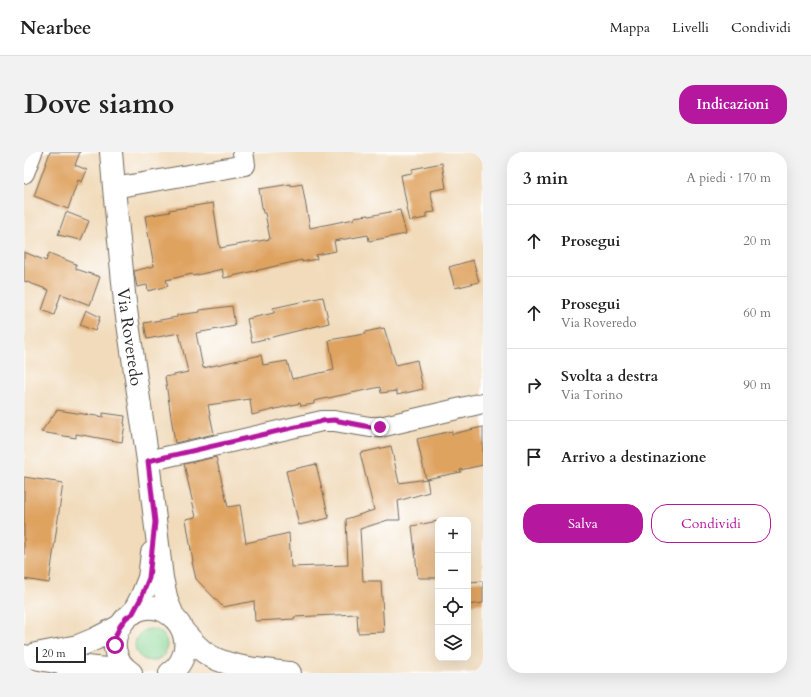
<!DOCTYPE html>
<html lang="it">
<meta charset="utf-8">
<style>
body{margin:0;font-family:Cardo,serif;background:#f2f2f2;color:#222}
.controls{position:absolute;right:12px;bottom:12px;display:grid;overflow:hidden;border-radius:8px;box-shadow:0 4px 16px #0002}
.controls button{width:36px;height:36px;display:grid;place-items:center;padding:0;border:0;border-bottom:1px solid #e0e0e0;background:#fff;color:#222;font:20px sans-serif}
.scale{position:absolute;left:12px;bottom:10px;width:50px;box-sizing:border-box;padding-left:4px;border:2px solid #2b2b2b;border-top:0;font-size:11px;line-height:14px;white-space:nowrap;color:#2b2b2b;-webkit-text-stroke:3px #fff;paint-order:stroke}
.stop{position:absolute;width:12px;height:12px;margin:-9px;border:3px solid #b5179e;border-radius:50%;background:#fff}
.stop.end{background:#b5179e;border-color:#fff;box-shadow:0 1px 4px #0008}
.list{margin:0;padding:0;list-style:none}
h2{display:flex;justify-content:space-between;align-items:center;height:52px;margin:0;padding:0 16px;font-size:17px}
h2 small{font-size:13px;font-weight:400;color:#767676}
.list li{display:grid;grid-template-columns:26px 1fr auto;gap:12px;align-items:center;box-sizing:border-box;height:72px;padding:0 16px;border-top:1px solid #e0e0e0}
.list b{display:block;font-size:15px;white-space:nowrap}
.list p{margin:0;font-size:13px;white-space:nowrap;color:#767676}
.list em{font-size:13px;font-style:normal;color:#767676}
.actions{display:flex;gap:8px;padding:12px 16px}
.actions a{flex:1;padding:9px 0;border:1px solid #b5179e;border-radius:16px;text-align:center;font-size:14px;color:#b5179e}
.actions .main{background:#b5179e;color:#fff}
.icon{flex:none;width:22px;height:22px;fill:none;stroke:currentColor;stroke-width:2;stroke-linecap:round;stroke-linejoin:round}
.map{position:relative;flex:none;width:459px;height:521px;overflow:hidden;border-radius:16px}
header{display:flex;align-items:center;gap:24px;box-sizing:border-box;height:56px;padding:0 20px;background:#fff;border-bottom:1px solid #e0e0e0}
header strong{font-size:19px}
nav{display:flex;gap:22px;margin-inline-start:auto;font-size:14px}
.intro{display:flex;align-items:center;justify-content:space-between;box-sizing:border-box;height:96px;padding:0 24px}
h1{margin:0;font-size:28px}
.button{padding:10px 18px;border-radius:16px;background:#b5179e;color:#fff;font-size:14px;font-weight:700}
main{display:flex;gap:24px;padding:0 24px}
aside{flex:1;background:#fff;border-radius:16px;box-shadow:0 4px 16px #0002}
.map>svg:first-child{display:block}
.green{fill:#8ad694;stroke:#5a8060}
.building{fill:#dfa361}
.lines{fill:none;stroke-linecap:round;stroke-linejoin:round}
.minor-casing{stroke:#70695d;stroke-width:22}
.major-casing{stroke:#70695d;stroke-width:24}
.minor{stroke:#fff;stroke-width:20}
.major{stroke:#fff;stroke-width:22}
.route{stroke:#b5179e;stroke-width:5}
.labels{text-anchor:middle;stroke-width:3;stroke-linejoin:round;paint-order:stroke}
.street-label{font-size:17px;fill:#2b2b2b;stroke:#fff}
</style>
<header>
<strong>Nearbee</strong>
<nav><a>Mappa</a><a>Livelli</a><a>Condividi</a></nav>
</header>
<div class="intro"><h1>Dove siamo</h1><a class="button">Indicazioni</a></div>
<main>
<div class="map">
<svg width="459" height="521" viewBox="0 0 459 521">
<rect width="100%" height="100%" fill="#fff"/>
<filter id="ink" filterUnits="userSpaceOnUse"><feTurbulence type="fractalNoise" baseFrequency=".025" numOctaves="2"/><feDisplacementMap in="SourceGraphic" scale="8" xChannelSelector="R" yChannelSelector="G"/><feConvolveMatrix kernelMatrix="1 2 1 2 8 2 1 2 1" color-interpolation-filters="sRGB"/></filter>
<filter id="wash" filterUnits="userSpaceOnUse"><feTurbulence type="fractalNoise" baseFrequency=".012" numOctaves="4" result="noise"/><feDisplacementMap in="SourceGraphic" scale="16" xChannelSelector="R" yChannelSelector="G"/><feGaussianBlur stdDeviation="0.9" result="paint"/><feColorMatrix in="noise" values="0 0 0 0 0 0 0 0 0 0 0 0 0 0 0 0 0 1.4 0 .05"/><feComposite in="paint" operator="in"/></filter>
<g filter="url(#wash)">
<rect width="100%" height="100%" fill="#f1dbbb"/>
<path class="green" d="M111 493a16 16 0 1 1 32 0a16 16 0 1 1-32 0Z"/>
<g id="blocks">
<path class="building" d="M 26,0 L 56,0 L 51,13 L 63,18 L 58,30 L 54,28 L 44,57 L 10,44 Z
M 418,11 L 422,36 L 406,39 L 411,60 L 402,61 L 402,66 L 385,69 L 382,56 L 383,55 L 377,23 L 388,21 L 388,17 Z
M 267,32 L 267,34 L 278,32 L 286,76 L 330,67 L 330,65 L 344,63 L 345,64 L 376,58 L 382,82 L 345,89 L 344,83 L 310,89 L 312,99 L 292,103 L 293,107 L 278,110 L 278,108 L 200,126 L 198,117 L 169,124 L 168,122 L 142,128 L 144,134 L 124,139 L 123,133 L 113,135 L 110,119 L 130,114 L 121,64 L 146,60 L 145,58 L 189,51 L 196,96 L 246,87 L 241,61 L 239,61 L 235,37 Z
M 42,60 L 65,69 L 57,88 L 34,83 Z
M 0,100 L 22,109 L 25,101 L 52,112 L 52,117 L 76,125 L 66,153 L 37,142 L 30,163 L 18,158 L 25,138 L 0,129 Z
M 449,108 L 455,130 L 431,136 L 425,115 Z
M 299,145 L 305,171 L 228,190 L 223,167 L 250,161 L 249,156 Z
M 208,154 L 211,174 L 172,181 L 179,216 L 237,203 L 239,213 L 263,209 L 268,227 L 310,218 L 305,188 L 341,182 L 341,180 L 360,176 L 372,213 L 393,208 L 399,237 L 373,243 L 373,239 L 357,241 L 356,235 L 290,249 L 290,252 L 277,254 L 276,251 L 228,263 L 226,247 L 184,253 L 190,282 L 151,291 L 141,225 L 164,220 L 155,181 L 123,187 L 120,171 L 153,165 L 153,163 L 176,160 L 176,158 Z
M 62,158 L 76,165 L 71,179 L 56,173 Z
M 33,258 L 79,265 L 79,261 L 101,264 L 100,272 L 101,272 L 98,290 L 52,282 L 52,286 L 17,280 Z
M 459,275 L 459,313 L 436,318 L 437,320 L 402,327 L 393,287 L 428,279 L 428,282 Z
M 367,294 L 375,331 L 403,327 L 405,340 L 374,349 L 376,368 L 364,368 L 336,377 L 339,429 L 357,429 L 360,480 L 334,481 L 333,462 L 270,465 L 271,467 L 231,469 L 230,449 L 199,455 L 172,427 L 168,410 L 169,410 L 162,367 L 172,365 L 160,312 L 192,305 L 204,355 L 216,353 L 222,391 L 265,381 L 267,415 L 324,413 L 322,367 L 350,358 L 336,301 Z
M 292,312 L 305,366 L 275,373 L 262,319 Z
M 0,325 L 39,331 L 25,431 L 0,427 Z
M 414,369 L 414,426 L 394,426 L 388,374 Z
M 459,429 L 459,451 L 444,453 L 444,430 Z"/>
</g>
</g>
<g filter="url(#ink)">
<use href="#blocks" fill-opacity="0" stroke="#70695d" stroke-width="1"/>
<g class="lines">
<defs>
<path id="minor" d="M 0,21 L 8,0
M 90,36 L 221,13 L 219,0
M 124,309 L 298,269 L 310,269 L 346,275 L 356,275 L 459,251"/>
<g id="major">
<path id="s1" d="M 87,0 L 90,36 L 101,151 L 124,309 L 138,426 L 143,449 L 150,466"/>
<path d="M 109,461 L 117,446 L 125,426 L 128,401"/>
<path d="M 160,480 C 166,487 172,494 180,500 C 201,516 240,518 266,521"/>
<path d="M 12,502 L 54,494 L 71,487 L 96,474"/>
<path d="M 0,504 L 52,514 L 103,519"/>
<path d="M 107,521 C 68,495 107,437 145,462 C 154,468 159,476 161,487 C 163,500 157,514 146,521"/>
</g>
</defs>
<use href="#minor" class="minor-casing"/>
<use href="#major" class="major-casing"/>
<use href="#minor" class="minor"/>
<use href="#major" class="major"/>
</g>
</g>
<g class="lines" filter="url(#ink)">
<path class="route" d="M 91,493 L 92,483 L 96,474 L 102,466 L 109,461 L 117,446 L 125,426 L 131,370 L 124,309 L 298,269 L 310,268 L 346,275 L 356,275"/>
</g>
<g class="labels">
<g class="street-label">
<text dy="6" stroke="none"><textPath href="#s1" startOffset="186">Via Roveredo</textPath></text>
</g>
</g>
</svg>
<div class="controls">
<button>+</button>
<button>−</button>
<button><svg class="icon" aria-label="locate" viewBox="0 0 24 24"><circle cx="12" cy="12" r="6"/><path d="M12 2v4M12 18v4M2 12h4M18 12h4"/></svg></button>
<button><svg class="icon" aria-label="layers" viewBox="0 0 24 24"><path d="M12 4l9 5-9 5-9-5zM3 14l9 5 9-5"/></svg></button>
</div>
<div class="scale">20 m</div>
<div class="stop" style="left:91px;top:493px"></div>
<div class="stop end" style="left:356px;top:275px"></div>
</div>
<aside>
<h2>3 min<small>A piedi · 170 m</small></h2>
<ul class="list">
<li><svg class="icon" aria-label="ahead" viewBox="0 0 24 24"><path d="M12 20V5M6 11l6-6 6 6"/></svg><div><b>Prosegui</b></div><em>20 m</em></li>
<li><svg class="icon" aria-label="ahead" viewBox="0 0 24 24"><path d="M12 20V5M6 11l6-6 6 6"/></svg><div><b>Prosegui</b><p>Via Roveredo</p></div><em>60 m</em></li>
<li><svg class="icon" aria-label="right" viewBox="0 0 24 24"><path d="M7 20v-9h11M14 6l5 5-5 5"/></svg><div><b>Svolta a destra</b><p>Via Torino</p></div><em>90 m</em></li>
<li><svg class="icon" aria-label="arrive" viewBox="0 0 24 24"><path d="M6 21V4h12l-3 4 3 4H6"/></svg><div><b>Arrivo a destinazione</b></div></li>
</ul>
<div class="actions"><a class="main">Salva</a><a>Condividi</a></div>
</aside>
</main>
